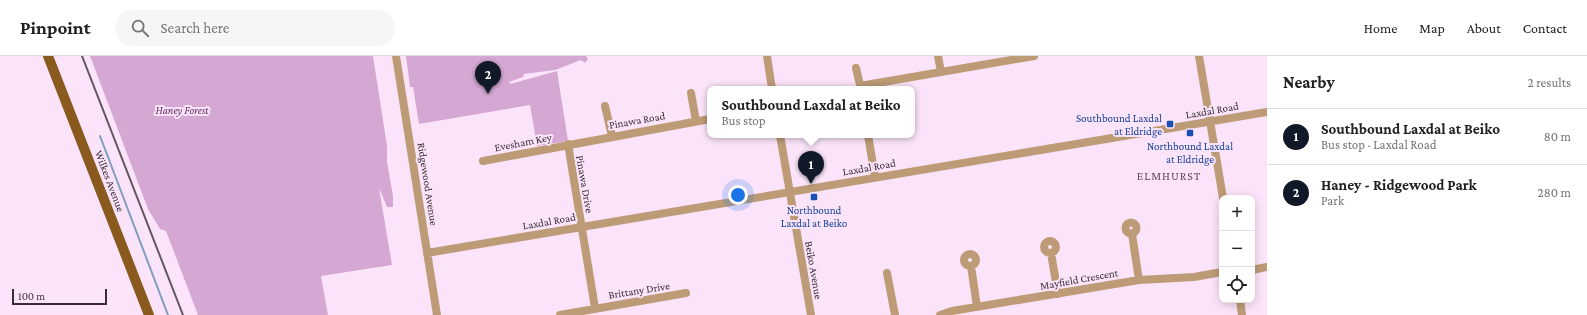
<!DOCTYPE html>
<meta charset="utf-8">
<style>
body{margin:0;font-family:"Crimson Pro",serif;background:#f6f6f6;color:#202124}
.controls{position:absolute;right:12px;bottom:12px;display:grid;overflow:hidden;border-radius:8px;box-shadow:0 2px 10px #0003}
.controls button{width:36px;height:36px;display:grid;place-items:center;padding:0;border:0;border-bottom:1px solid #e0e0e0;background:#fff;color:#202124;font:20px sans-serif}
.scale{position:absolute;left:12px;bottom:10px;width:95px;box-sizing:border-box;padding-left:4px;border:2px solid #372f37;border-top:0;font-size:11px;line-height:14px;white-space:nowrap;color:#372f37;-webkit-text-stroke:3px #fbe4f9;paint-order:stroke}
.you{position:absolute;left:738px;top:139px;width:14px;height:14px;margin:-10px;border:3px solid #fff;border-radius:50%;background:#1a73e8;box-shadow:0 0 0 6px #1a73e833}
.badge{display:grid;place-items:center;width:26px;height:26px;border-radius:50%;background:#111827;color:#fff;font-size:13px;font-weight:700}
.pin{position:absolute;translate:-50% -33px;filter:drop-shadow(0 1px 2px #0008)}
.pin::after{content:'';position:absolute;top:21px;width:14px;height:12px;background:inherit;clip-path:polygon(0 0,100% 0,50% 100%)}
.popup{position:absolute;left:707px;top:30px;width:208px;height:52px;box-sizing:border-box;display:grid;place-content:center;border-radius:8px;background:#fff;filter:drop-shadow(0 1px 3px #0005);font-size:13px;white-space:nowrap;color:#757577}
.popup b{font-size:15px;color:#202124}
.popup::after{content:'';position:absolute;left:50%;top:100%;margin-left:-8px;border:8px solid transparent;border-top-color:#fff}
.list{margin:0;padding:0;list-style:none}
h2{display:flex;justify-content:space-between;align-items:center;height:52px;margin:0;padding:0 16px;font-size:17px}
h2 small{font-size:13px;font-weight:400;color:#757577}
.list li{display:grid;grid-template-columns:26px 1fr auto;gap:12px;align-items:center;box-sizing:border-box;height:56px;padding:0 16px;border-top:1px solid #e0e0e0}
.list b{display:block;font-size:15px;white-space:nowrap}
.list p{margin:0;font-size:13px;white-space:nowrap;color:#757577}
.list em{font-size:13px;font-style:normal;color:#757577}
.icon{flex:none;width:22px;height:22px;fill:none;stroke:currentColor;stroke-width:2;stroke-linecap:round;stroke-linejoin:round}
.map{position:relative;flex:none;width:1267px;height:259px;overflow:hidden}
header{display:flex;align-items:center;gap:24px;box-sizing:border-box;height:56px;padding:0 20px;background:#fff;border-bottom:1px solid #e0e0e0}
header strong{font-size:19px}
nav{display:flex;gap:22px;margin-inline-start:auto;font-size:14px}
.search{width:280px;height:36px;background:#f6f6f6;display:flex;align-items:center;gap:10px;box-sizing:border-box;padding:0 14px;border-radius:22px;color:#757577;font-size:15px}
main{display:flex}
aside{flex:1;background:#fff}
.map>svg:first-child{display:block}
.green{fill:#d5a8d3}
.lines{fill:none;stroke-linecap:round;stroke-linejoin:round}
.stream{stroke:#819ec2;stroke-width:2}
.minor{stroke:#bd9b77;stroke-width:8}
.major{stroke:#89591d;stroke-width:10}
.rail{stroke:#625762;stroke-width:2}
.transit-dot{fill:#1a4fb4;stroke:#fbe4f9;stroke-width:1.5}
.labels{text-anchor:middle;stroke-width:4;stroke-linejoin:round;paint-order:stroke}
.park-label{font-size:11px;font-style:italic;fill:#642c64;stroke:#fbe4f9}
.street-label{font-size:11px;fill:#372f37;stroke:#fbe4f9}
.transit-label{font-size:11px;fill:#164399;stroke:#fbe4f9}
.neighbourhood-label{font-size:12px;letter-spacing:1px;fill:#5c495b;stroke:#fbe4f9}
</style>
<header>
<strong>Pinpoint</strong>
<div class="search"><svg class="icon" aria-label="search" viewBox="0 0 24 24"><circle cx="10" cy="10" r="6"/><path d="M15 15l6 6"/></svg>Search here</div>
<nav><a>Home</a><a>Map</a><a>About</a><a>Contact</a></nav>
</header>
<main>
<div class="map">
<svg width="1267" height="259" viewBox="0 0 1267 259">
<rect width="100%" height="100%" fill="#fbe4f9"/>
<path class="green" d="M 90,0 L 373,0 L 387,90 L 387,106 L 393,140 L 393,151 L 387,151 L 379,132 L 392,209 L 321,220 L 328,259 L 198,259 L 166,175 L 160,173 L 148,153 Z
M 406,0 L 586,0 L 588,3 L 585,7 L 581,4 L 555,14 L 524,18 L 523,21 L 509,26 L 510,28 L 557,15 L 568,85 L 537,90 L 530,49 L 419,68 L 413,31 L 410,31 Z"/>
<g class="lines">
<path class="stream" d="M 100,80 L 168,259"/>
<path class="minor" d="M 396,0 L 437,259
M 767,0 L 772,33
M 938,0 L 941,16
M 1199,0 L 1223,142
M 856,12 L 861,33
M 860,30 L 1034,0
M 691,37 L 696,65
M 605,50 L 612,80
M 780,79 L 811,259
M 868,79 L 875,121
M 568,88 L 595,252
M 483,105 L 710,63
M1125.5 172a5.5 5.5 0 1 1 11 0a5.5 5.5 0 1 1-11 0Z
M 1132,178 L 1139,224
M1044 191a6 6 0 1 1 12 0a6 6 0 1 1-12 0Z
M 427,197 L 1267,56
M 1051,197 L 1058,238
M964 204a6 6 0 1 1 12 0a6 6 0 1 1-12 0Z
M 971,210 L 977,251
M 1252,214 L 1267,211
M 887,217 L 895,259
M 1240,244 L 1242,259
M 560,259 L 686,237
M 940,259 L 952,255 L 1139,224 L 1194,221 L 1222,216"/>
<path class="major" d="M 48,0 L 149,259"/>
<path class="rail" d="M 82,0 L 183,259"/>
</g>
<g class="transit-dot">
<rect x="1166" y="64" width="8" height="8" rx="2"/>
<rect x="1186" y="73" width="8" height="8" rx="2"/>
<rect x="810" y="137" width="8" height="8" rx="2"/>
</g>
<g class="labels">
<g class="park-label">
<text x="182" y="58">Haney Forest</text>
</g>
<g class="street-label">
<text transform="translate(1212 54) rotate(-10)" y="4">Laxdal Road</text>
<text transform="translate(637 64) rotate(-10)" y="4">Pinawa Road</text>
<text transform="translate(523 86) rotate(-11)" y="4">Evesham Key</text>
<text transform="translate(869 111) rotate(-10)" y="4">Laxdal Road</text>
<text transform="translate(110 125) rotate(69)" y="4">Wilkes Avenue</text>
<text transform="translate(428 128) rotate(81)" y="4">Ridgewood Avenue</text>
<text transform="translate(585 128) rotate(80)" y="4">Pinawa Drive</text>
<text transform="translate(549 165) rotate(-10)" y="4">Laxdal Road</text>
<text transform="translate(814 214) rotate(80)" y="4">Beiko Avenue</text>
<text transform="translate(1079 223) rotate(-10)" y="4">Mayfield Crescent</text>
<text transform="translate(639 234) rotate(-9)" y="4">Brittany Drive</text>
</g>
<g class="transit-label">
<text x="1162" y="66" text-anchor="end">Southbound Laxdal<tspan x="1162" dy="13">at Eldridge</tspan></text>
<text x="1190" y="94">Northbound Laxdal<tspan x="1190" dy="13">at Eldridge</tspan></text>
<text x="814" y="158">Northbound<tspan x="814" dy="13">Laxdal at Beiko</tspan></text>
</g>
<g class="neighbourhood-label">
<text x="1169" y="124">ELMHURST</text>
</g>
</g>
</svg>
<div class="controls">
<button>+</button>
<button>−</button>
<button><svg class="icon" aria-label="locate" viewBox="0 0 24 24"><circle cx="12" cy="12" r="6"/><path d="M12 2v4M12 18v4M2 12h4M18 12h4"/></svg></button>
</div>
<div class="scale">100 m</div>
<div class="you"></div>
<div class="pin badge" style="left:811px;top:128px">1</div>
<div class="popup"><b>Southbound Laxdal at Beiko</b>Bus stop</div>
<div class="pin badge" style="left:488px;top:38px">2</div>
</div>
<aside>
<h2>Nearby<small>2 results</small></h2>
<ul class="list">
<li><span class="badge">1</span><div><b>Southbound Laxdal at Beiko</b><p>Bus stop · Laxdal Road</p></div><em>80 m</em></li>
<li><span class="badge">2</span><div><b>Haney - Ridgewood Park</b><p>Park</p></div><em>280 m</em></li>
</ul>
</aside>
</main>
